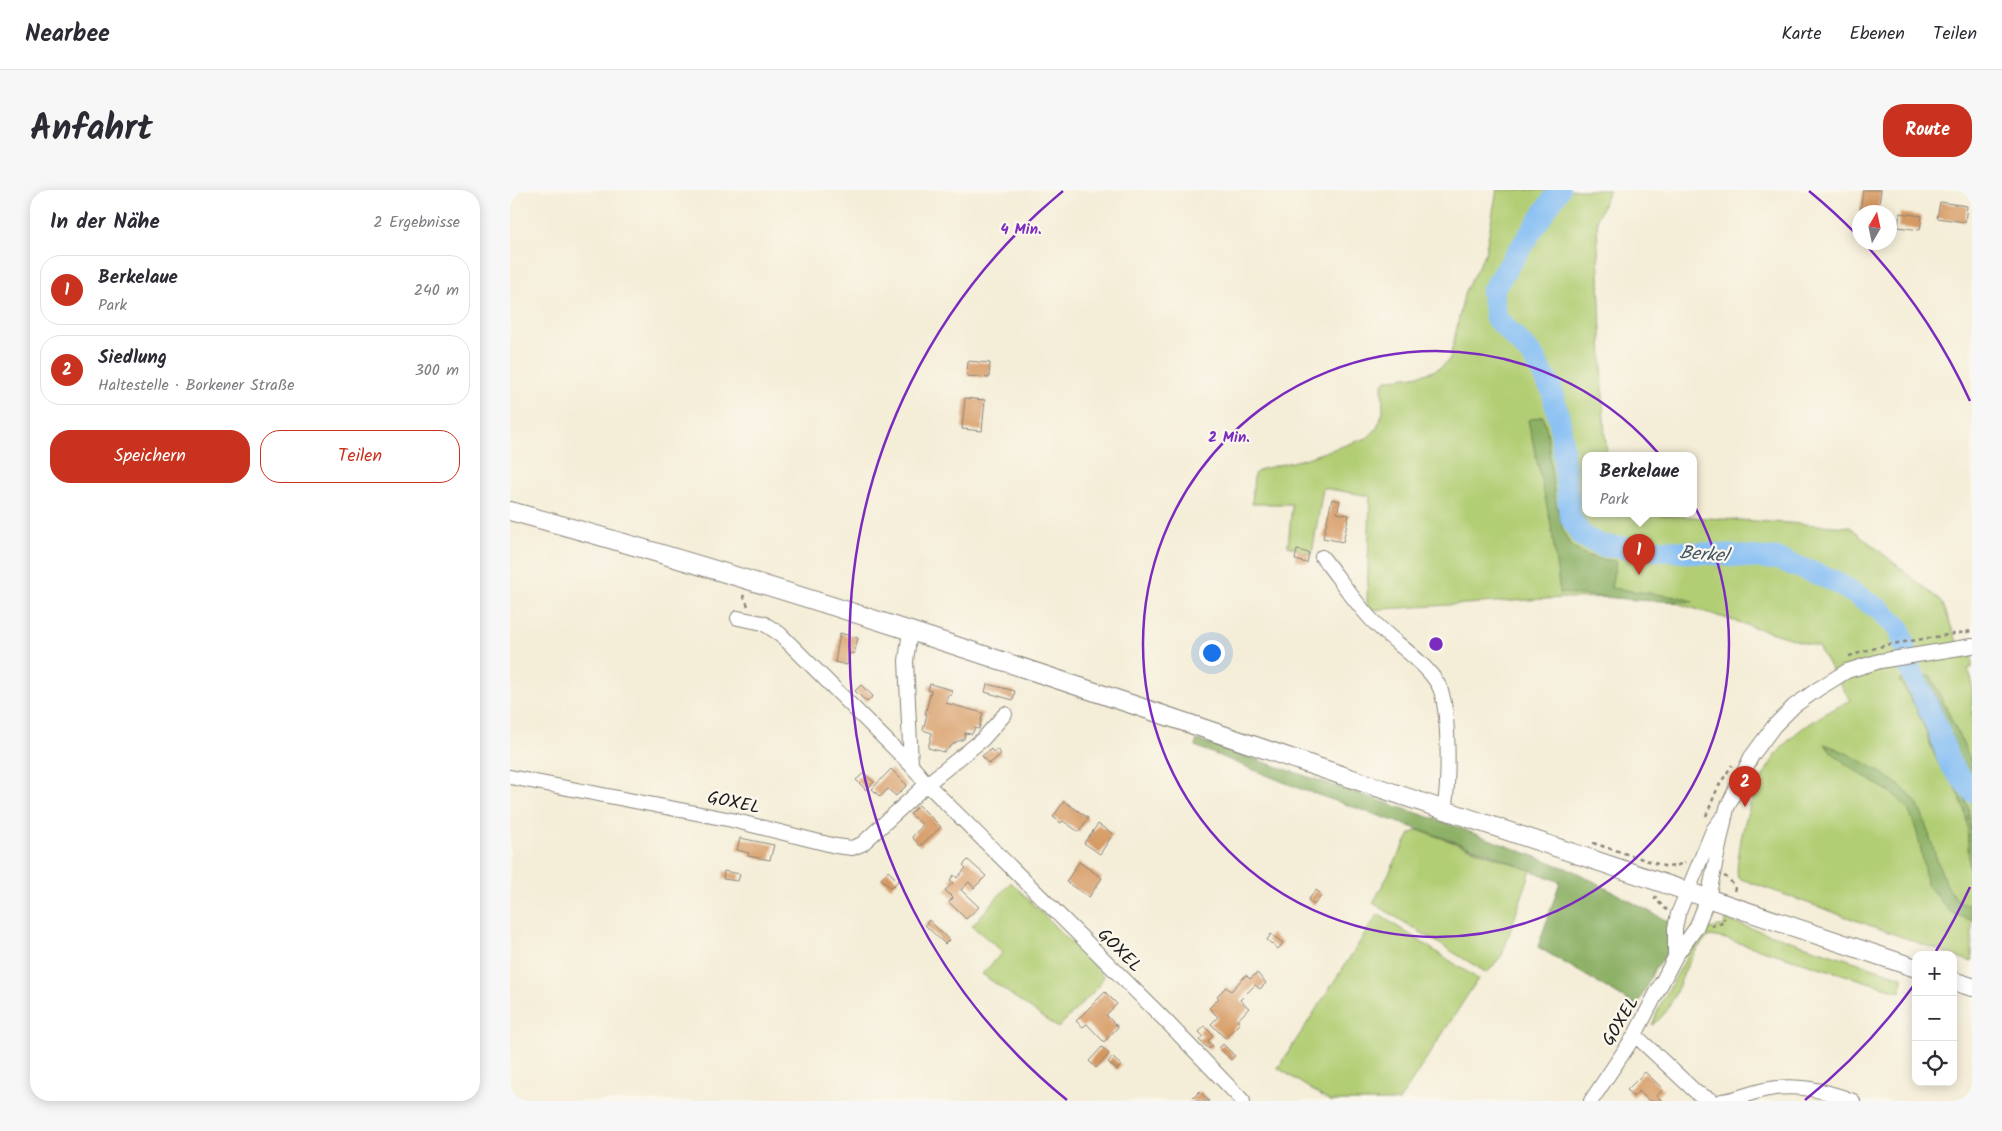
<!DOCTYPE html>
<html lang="de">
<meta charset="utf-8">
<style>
body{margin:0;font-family:Kalam,sans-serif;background:#f7f7f7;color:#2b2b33}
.controls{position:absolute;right:15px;bottom:15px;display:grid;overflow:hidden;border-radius:10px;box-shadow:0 2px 12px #0003}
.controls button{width:45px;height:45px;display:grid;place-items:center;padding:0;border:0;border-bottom:1px solid #e1e1e2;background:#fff;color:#2b2b33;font:25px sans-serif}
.compass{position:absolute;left:1342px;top:15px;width:45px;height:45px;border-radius:50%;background:#fff;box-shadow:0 2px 12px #0003;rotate:9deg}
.you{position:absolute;left:701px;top:462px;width:18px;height:18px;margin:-12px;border:4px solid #fff;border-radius:50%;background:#1a73e8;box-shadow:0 0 0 8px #1a73e833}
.badge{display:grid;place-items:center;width:32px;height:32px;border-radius:50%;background:#c8321e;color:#fff;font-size:16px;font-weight:700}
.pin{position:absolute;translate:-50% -41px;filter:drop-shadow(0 1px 2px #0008)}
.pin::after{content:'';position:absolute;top:26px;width:18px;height:15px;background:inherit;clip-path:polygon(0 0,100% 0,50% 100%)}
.popup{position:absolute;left:1072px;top:262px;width:115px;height:65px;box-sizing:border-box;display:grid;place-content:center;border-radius:10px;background:#fff;filter:drop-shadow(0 1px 4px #0005);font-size:16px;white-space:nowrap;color:#7c7c81}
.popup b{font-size:19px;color:#2b2b33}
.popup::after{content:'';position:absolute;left:50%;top:100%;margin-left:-10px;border:10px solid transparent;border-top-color:#fff}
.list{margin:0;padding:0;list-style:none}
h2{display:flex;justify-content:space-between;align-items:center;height:65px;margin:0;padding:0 20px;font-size:21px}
h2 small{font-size:16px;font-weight:400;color:#7c7c81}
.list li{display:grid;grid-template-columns:32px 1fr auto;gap:15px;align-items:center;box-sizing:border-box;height:70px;margin:0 10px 10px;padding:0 10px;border:1px solid #e1e1e2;border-radius:20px}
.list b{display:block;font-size:19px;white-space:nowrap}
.list p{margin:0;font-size:16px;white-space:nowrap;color:#7c7c81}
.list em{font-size:16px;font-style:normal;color:#7c7c81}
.actions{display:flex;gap:10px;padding:15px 20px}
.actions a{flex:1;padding:11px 0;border:1px solid #c8321e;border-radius:20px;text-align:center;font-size:18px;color:#c8321e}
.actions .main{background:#c8321e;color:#fff}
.icon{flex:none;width:28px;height:28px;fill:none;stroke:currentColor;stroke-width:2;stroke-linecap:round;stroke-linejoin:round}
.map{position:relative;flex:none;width:1462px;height:911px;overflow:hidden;border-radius:20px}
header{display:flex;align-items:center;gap:30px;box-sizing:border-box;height:70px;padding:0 25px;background:#fff;border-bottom:1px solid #e1e1e2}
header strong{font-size:24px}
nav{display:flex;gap:28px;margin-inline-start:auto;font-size:18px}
.intro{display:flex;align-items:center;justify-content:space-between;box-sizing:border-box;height:120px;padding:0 30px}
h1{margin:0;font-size:35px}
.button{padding:12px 22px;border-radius:20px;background:#c8321e;color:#fff;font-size:18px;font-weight:700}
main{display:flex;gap:30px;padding:0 30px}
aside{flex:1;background:#fff;border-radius:20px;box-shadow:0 2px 12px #0003}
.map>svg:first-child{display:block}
.green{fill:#b2ce75;stroke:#677548}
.forest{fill:#8db166;stroke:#546641}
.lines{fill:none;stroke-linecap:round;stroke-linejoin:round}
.river{stroke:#83bdf4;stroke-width:22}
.building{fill:#d59861}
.minor-casing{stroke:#88847a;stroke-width:16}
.major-casing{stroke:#88847a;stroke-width:20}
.path{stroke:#88847a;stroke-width:2.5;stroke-dasharray:4 4;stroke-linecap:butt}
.minor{stroke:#fff;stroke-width:14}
.major{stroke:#fff;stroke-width:18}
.ring{fill:none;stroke:#7b2cbf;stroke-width:2.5}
.labels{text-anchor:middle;stroke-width:4.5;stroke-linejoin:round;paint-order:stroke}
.street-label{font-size:18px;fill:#1c1c1c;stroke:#fbf7ec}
.water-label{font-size:19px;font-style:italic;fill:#405468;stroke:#fbf7ec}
.centre{fill:#7b2cbf;stroke:#fbf7ec;stroke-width:2.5}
.ring-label{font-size:15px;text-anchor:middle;font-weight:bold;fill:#7b2cbf;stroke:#fbf7ec;stroke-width:4.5;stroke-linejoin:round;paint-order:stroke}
</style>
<header>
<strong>Nearbee</strong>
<nav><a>Karte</a><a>Ebenen</a><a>Teilen</a></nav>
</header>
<div class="intro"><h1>Anfahrt</h1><a class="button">Route</a></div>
<main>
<aside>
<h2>In der Nähe<small>2 Ergebnisse</small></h2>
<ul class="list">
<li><span class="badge">1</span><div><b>Berkelaue</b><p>Park</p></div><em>240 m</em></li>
<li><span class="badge">2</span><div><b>Siedlung</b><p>Haltestelle · Borkener Straße</p></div><em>300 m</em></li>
</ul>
<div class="actions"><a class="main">Speichern</a><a>Teilen</a></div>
</aside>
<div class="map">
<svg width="1462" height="911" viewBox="0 0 1462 911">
<rect width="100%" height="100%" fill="#fbf7ec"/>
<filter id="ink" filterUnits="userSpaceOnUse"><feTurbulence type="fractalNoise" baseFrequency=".02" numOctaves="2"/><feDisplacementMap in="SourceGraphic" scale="10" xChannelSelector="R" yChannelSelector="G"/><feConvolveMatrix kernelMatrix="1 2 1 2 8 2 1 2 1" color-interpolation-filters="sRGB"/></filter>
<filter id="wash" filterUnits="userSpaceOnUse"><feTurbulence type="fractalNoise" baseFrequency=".0096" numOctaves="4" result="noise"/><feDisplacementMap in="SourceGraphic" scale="20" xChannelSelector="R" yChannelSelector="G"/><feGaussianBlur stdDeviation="1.12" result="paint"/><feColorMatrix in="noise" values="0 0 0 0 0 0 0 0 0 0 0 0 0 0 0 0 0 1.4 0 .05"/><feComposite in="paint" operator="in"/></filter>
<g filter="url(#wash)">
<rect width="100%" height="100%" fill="#f4edd7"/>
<path class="green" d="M 987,0 L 1100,0 L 1087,28 L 1094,232 L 1097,266 L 1075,266 L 1075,324 L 1134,324 L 1340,337 L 1432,412 L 1452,465 L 1462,464 L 1462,478 L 1458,479 L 1462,491 L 1462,772 L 1228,688 C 1226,680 1228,671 1229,662 C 1234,623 1251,578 1280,549 C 1297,532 1319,522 1340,510 L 1308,457 L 1147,407 L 1051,408 L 858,420 L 857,411 L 860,306 L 813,298 L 802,364 L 778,356 L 782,314 L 742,314 L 744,284 L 752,279 L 794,269 L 857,248 L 867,238 L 873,222 L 872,195 L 876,190 C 896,186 928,187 940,168 L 955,101 L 975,64 Z
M 908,640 L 1021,680 L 992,765 L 977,783 L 863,713 L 900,644 Z
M 501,692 L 594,786 L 588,797 L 548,838 L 472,784 L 493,762 L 462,736 Z
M 868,724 L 968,789 L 889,911 L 819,911 L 768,878 Z
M 1216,730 L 1392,787 L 1391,802 L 1216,749 L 1200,746 C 1175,764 1171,801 1154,824 C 1151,828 1146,832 1142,835 L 1150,815 L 1194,736 L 1203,739 L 1208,736 L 1214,736 Z"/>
<path class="forest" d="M 1033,226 L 1037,241 C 1041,268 1044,344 1065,359 C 1076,367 1093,370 1106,371 L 1101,398 L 1174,408 L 1183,412 L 1127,410 L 1050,403 L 1041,335 L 1018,230 Z
M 1421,486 L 1462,573 L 1462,585 L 1445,572 L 1437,548 L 1433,525 L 1426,507 L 1415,486 Z
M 1394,489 L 1421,544 L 1421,549 L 1433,576 L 1454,607 L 1458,616 L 1462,654 L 1462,687 L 1459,679 L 1457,632 L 1454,618 L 1445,597 L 1430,577 L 1418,549 L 1418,545 L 1405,516 L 1389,490 Z
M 687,550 L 928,630 L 1066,682 L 1159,732 L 1158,763 L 1144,780 L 1127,816 L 1028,757 L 1050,692 L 980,664 L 788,598 L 685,556 Z
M 1314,554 C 1337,561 1395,593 1407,614 C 1420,636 1429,695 1448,710 C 1451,713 1458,714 1462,716 L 1462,730 C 1429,721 1437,714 1416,694 C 1414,672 1407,626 1391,611 C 1384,603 1374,599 1365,593 C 1347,582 1329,571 1314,554 Z"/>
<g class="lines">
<path class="river" d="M 1049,0 L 982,101 L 986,128 L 1022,165 L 1042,200 L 1050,232 L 1060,326 L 1072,346 L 1093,356 L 1268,369 L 1324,391 L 1369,419 L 1390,439 L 1400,479 L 1427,536 L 1440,574 L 1462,601"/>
</g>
<g id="blocks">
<path class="building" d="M 1353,0 L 1371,0 L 1368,22 L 1350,22 Z
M 1430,12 L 1457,16 L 1455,32 L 1427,28 Z
M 1390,23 L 1412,26 L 1410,40 L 1388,37 Z
M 458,171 L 480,173 L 479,188 L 457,186 Z
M 455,208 L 475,210 L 472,241 L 452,239 Z
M 822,309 L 830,311 L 827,323 L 839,325 L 833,352 L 813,348 Z
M 787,360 L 799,363 L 797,373 L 785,370 Z
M 330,443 L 348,448 L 344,464 L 340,463 L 337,475 L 325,472 Z
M 420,494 L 442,500 L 441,506 L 438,505 L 436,513 L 473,523 L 469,539 L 465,538 L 462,544 L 455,543 L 454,549 L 446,552 L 434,562 L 418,558 L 422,543 L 413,540 L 417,524 L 415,524 L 421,501 L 418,500 Z
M 477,494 L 505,501 L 503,510 L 475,502 Z
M 351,495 L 363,506 L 357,512 L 345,501 Z
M 481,559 L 483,562 L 487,559 L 491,564 L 479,574 L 472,566 Z
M 381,579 L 397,595 L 386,606 L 378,599 L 370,607 L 362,599 Z
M 354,583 L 364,592 L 356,600 L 346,590 Z
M 554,611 L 578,628 L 569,642 L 553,631 L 551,633 L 543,627 Z
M 409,615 L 431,637 L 410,656 L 402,647 L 413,635 L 400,624 Z
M 588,634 L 603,644 L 590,664 L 574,653 Z
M 230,648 L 264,655 L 260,670 L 238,666 L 239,663 L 227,660 Z
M 458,670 L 476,686 L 464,698 L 459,692 L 451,700 L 469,717 L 456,729 L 439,712 L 443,708 L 435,700 L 443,693 L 440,690 L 444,685 L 447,688 L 456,678 L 453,675 Z
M 569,672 L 592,688 L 579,707 L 556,692 Z
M 214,681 L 230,684 L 228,691 L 213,689 Z
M 378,681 L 388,691 L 381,698 L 371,689 Z
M 806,700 L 812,705 L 804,715 L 798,710 Z
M 419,730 L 439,750 L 435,754 L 415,735 Z
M 761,744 L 773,753 L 768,759 L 757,750 Z
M 747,783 L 756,793 L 750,799 L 745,795 L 730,810 L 739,818 L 727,831 L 730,833 L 715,848 L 701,834 L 708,827 L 699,818 L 709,808 L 707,806 L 716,797 L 721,801 L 736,785 L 740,789 Z
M 595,802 L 607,814 L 596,825 L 608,837 L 594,852 L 577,834 L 573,837 L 566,831 Z
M 694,836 L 703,845 L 698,851 L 703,856 L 699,859 L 689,850 L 693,846 L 689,842 Z
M 713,854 L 725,866 L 721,870 L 709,858 Z
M 592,857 L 599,864 L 586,878 L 579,871 Z
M 602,867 L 611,875 L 607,880 L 598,872 Z
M 1135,882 L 1153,899 L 1147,906 L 1152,911 L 1139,911 L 1129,901 L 1123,907 L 1117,900 Z
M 690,901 L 699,911 L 680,911 Z"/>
</g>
</g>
<g filter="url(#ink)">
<use href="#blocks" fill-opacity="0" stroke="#88847a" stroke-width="1"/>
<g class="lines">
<defs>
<path id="minor" d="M 812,367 C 828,387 842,408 859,427 C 878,449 916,471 929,496 C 940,518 939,595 934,620
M 228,428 L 253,433 L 270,444 L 401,575 L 417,594 L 473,549 L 495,524
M 400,441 L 396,471 L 401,575
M 0,587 L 222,630 L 326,656 L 342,658 L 352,654 L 417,594 L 655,830 L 733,911
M 1165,767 L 1165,738 L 1168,724 L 1203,640 L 1212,628
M 1125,845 L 1187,903 L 1203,911
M 1081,911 L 1125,845 L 1165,767 L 1186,738 L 1198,708 L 1217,618 L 1241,567 L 1264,536 L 1284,516 L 1308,499 L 1337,481 L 1370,471 L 1462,456
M 1212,911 C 1227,909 1240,903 1254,900 C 1285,893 1314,900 1343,911"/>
<path id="major" d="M 0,321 C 280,397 554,491 828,584 C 1020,650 1213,713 1406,778
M 1443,791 L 1462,797"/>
</defs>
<use href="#minor" class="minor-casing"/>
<use href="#major" class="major-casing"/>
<path class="path" d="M 233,405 L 239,418
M 1339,466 L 1376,455 L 1462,441
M 1196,626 L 1208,597 L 1222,575
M 1083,653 L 1157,677 L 1166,676 L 1175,672
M 1214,686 L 1218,688 L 1225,697 L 1224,702
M 1146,706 L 1145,709 L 1157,720
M 1201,736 L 1213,733 L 1214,728"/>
<use href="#minor" class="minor"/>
<use href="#major" class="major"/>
</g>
</g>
<g class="ring">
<circle cx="926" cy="454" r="293"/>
<path d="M1460 697A587 587 0 0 1 1426 761M1404 795A587 587 0 0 1 1295 910M557 910A587 587 0 0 1 553 1M1299 1A587 587 0 0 1 1348 46M1355 54A587 587 0 0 1 1460 211"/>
</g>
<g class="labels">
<g class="street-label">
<text transform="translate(224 612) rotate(12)" y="6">GOXEL</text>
<text transform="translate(610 760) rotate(45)" y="6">GOXEL</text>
<text transform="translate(1110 831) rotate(-59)" y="6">GOXEL</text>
</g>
<g class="water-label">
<text transform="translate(1194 363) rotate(4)" y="7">Berkel</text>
</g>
</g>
<circle cx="926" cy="454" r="8" class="centre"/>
<g class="ring-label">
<text x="511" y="44">4 Min.</text>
<text x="719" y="252">2 Min.</text>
</g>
</svg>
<div class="controls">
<button>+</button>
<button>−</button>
<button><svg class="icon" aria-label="locate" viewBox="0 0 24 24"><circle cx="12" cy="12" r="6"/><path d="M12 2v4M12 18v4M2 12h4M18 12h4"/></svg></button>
</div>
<svg class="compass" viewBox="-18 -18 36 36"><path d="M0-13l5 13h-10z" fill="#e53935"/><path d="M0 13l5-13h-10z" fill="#7c7c81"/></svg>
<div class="you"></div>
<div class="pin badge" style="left:1129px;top:385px">1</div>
<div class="popup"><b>Berkelaue</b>Park</div>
<div class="pin badge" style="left:1235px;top:617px">2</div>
</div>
</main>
